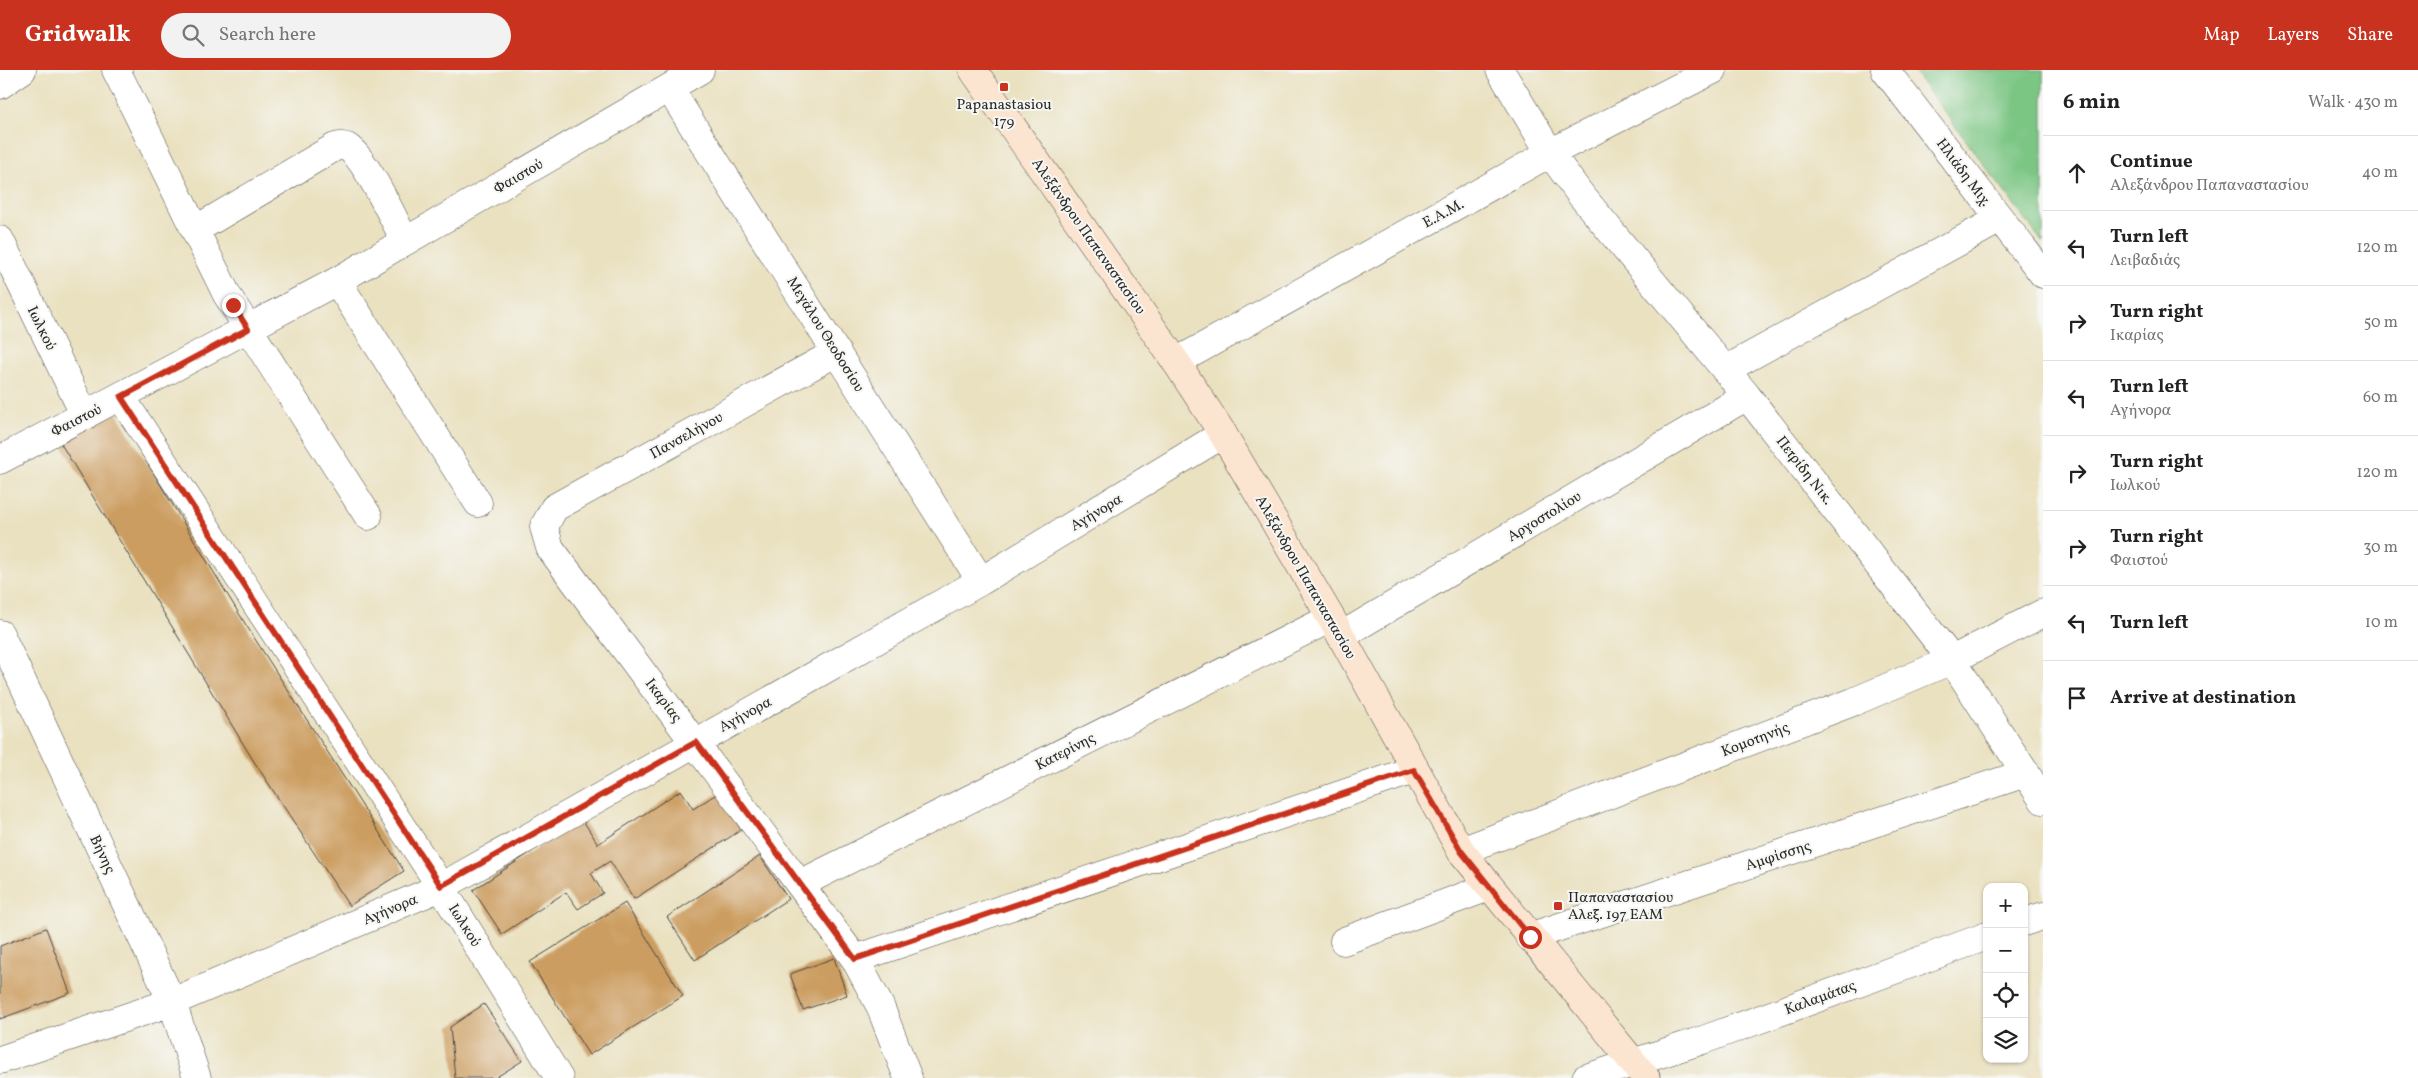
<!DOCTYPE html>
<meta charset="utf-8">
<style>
body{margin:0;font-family:Vollkorn,serif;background:#f2f2f2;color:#222}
.controls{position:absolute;right:15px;bottom:15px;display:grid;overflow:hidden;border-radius:10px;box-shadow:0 1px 4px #0004}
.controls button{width:45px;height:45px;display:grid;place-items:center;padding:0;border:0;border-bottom:1px solid #e0e0e0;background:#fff;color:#222;font:25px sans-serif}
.stop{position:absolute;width:15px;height:15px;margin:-11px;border:4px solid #c8321e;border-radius:50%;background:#fff}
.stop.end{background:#c8321e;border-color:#fff;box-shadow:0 1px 5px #0008}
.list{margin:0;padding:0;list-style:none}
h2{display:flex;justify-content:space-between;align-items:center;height:65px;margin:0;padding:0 20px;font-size:21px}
h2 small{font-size:16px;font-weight:400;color:#767676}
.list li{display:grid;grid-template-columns:32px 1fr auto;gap:15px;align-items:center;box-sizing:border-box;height:75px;padding:0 20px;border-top:1px solid #e0e0e0}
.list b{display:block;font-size:19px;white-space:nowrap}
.list p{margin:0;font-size:16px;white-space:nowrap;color:#767676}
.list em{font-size:16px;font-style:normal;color:#767676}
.icon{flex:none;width:28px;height:28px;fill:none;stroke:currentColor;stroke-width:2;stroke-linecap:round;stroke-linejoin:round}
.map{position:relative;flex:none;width:2043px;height:1008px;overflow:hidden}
header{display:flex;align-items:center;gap:30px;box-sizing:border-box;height:70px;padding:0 25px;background:#c8321e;color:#fff}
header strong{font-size:24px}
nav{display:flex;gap:28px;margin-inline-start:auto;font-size:18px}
.search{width:350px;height:45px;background:#f2f2f2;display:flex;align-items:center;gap:12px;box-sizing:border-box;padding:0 18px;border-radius:28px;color:#767676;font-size:19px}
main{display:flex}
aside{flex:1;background:#fff}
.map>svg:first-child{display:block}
.green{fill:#7bc684;stroke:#537858}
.building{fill:#cc9d60}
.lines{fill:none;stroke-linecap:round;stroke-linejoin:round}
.street-casing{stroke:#484641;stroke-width:29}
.secondary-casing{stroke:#484641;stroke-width:29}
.street{stroke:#fff;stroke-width:28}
.secondary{stroke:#fce5d0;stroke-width:28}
.route{stroke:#c8321e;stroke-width:6}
.poi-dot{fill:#c8321e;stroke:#f6f6f2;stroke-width:2}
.labels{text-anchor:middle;stroke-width:4;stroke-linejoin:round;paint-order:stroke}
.poi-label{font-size:15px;fill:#2b2b2b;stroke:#f6f6f2}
.street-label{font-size:15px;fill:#2b2b2b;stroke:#f6f6f2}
</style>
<header>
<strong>Gridwalk</strong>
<div class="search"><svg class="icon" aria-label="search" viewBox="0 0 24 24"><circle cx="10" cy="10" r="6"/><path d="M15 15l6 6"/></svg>Search here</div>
<nav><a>Map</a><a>Layers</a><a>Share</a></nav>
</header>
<main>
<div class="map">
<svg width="2043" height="1008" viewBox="0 0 2043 1008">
<rect width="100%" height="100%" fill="#f6f6f2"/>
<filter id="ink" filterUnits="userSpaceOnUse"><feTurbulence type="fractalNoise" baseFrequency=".02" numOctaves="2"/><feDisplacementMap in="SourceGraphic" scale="10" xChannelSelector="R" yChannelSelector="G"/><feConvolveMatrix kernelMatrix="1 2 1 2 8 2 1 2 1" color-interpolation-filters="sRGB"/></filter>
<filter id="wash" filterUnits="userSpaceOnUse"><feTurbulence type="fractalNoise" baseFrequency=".0096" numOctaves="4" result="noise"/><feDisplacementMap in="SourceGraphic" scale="20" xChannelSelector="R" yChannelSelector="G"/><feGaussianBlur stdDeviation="1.12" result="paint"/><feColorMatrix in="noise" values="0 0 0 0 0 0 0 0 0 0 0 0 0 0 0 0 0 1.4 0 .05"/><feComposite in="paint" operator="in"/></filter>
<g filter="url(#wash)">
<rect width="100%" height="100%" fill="#eae1c0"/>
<path class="green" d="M 1913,0 L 2043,0 L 2043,173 Z"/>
<g id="blocks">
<path class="building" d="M 116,342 L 246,555 L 404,801 L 349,836 L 253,690 L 61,374 Z
M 681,720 L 693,739 L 718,723 L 741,760 L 634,829 L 610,791 L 591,803 L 603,823 L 578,839 L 566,822 L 502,864 L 473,820 L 582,749 L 598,774 Z
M 760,786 L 788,829 L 695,890 L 667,847 Z
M 625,833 L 683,926 L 589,985 L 530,892 Z
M 46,858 L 70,923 L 0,949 L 0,876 Z
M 834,888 L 847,925 L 803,940 L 790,904 Z
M 484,934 L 522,991 L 495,1008 L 455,1008 L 450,957 Z"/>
</g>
</g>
<g filter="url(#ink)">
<use href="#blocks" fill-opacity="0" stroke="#484641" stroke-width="1"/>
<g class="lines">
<defs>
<path id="street" d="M 116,0 L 227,225 L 368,446
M 1500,0 L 1550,83 L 1580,124 L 1747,326 L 1952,590 L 2043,730
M 1885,0 L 2043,204
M 0,15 L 22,0
M 669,18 L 981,511
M 195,160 L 335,77 C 339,76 343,75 347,77 C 366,88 394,150 405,171
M 0,170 L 85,346
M 337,211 L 478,433
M 837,282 L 554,438 L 544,457 L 550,478 L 855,889 L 880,936 L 908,1008
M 1176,292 L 1550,83 L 1713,0
M 1725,300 L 2000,149
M 121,327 L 441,817 L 559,1008
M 0,390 L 337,211 L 700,0
M 0,564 L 172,932 L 197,1008
M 1341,566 L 1747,326
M 1461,781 L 1853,632 L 1952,590 L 2043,543
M 800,814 L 1331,548
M 2024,852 L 2043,846
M 1529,867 L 2026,703
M 1344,871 L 1489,817
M 855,889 L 1414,700
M 0,990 L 172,932 L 441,817 L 981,511 L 1223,364
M 1586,1008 L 1703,970 L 1987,866"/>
<path id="secondary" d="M 973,0 L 1176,292 L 1223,364 L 1331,548 L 1461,781 L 1646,1008"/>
</defs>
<use href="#street" class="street-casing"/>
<use href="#secondary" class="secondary-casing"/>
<use href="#street" class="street"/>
<use href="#secondary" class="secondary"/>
</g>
</g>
<g class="lines" filter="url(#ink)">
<path class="route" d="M 233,235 L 248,259 L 121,327 L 441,816 L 696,672 L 855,889 L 1414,700 L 1461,781 L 1530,867"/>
</g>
<g class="poi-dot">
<rect x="999" y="12" width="10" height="10" rx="2.5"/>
<rect x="1553" y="831" width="10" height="10" rx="2.5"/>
</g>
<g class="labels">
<g class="poi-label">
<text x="1004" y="39">Papanastasiou<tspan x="1004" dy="17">179</tspan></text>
<text x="1568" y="832" text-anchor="start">Παπαναστασίου<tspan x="1568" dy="17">Αλεξ. 197 ΕΑΜ</tspan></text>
</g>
<g class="street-label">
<text transform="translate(1964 102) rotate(53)" y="5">Ηλιάδη Μιχ.</text>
<text transform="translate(518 106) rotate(-30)" y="5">Φαιστού</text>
<text transform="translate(1443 143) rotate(-29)" y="5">Ε.Α.Μ.</text>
<text transform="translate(1089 166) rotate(55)" y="5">Αλεξάνδρου Παπαναστασίου</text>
<text transform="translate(42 258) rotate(64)" y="5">Ιωλκού</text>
<text transform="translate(826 264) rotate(58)" y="5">Μεγάλου Θεοδοσίου</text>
<text transform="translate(76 350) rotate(-27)" y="5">Φαιστού</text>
<text transform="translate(686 365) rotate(-29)" y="5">Πανσελήνου</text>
<text transform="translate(1805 400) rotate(52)" y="5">Πετρίδη Νικ.</text>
<text transform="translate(1096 442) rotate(-31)" y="5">Αγήνορα</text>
<text transform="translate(1544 446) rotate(-31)" y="5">Αργοστολίου</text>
<text transform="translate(1306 507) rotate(60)" y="5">Αλεξάνδρου Παπαναστασίου</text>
<text transform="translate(664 630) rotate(53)" y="5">Ικαρίας</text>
<text transform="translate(745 644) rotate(-29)" y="5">Αγήνορα</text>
<text transform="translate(1755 669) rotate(-21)" y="5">Κομοτηνής</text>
<text transform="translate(1065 681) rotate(-27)" y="5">Κατερίνης</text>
<text transform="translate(103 784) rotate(65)" y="5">Βήνης</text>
<text transform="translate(1778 785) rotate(-18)" y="5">Αμφίσσης</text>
<text transform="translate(390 839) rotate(-23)" y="5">Αγήνορα</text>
<text transform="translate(465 855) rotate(58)" y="5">Ιωλκού</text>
<text transform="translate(1820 927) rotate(-20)" y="5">Καλαμάτας</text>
</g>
</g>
</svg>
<div class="controls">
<button>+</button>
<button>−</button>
<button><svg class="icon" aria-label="locate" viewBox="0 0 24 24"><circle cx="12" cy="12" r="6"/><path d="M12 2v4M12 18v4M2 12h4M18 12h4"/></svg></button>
<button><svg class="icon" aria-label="layers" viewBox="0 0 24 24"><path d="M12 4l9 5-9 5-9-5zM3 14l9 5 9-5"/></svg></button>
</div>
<div class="stop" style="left:1530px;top:867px"></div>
<div class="stop end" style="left:233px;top:235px"></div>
</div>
<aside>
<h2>6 min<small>Walk · 430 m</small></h2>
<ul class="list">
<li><svg class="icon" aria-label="ahead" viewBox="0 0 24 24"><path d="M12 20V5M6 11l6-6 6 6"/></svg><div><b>Continue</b><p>Αλεξάνδρου Παπαναστασίου</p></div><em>40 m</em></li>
<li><svg class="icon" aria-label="left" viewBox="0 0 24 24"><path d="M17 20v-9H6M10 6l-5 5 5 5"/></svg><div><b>Turn left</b><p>Λειβαδιάς</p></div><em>120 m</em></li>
<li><svg class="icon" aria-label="right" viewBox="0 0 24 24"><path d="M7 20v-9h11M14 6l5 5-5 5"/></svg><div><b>Turn right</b><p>Ικαρίας</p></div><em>50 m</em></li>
<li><svg class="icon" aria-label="left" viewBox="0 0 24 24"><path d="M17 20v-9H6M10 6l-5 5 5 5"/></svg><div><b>Turn left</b><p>Αγήνορα</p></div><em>60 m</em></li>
<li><svg class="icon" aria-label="right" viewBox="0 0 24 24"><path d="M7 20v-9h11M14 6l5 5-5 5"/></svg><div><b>Turn right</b><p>Ιωλκού</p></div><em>120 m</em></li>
<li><svg class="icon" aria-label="right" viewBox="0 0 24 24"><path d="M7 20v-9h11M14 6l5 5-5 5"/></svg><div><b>Turn right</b><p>Φαιστού</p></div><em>30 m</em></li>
<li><svg class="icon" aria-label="left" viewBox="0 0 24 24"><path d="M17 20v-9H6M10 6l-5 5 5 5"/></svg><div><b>Turn left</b></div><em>10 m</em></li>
<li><svg class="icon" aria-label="arrive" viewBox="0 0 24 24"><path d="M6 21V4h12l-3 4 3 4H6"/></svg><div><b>Arrive at destination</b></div></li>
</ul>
</aside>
</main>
